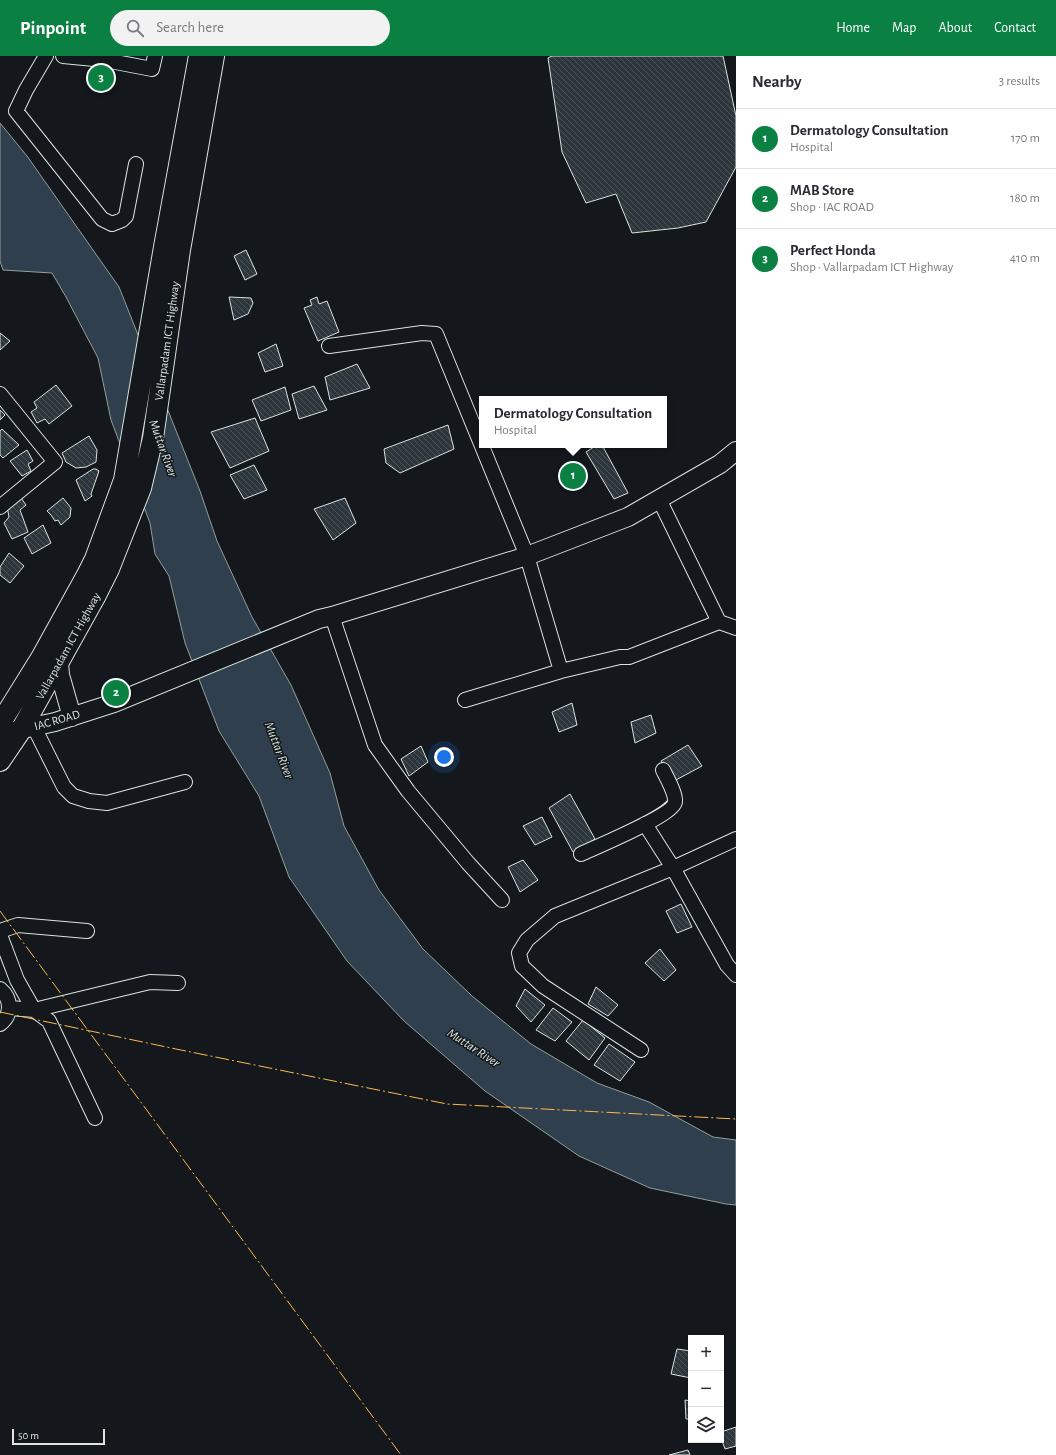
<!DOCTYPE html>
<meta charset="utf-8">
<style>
body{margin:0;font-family:"Alegreya Sans",sans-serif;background:#f2f2f3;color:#2b2b33}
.controls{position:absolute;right:12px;bottom:12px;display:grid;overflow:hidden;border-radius:0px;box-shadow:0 1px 3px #0004}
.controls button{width:36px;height:36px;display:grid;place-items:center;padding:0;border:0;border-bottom:1px solid #e1e1e2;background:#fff;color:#2b2b33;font:20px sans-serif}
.scale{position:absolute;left:12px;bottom:10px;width:93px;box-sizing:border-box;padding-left:4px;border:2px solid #d8e6dc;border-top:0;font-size:11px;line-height:14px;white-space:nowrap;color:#d8e6dc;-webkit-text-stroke:3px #14181c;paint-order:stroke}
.you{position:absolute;left:444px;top:701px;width:14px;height:14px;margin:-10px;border:3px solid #fff;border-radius:50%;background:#1a73e8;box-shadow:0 0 0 6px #1a73e833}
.badge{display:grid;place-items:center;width:26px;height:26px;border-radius:50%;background:#0b8043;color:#fff;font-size:13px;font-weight:700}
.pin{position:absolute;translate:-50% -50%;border:2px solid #fff;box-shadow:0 1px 4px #0006}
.popup{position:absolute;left:479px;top:340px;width:188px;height:52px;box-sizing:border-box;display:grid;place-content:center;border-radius:0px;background:#fff;filter:drop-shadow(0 1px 3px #0005);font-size:13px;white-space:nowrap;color:#7c7c81}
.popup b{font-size:15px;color:#2b2b33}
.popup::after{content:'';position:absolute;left:50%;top:100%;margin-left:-8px;border:8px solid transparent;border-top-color:#fff}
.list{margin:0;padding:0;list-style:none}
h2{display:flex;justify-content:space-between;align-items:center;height:52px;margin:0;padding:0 16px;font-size:17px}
h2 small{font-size:13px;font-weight:400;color:#7c7c81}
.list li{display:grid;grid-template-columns:26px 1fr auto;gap:12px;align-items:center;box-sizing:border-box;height:60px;padding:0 16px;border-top:1px solid #e1e1e2}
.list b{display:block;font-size:15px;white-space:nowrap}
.list p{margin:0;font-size:13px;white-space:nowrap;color:#7c7c81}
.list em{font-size:13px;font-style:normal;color:#7c7c81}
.icon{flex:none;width:22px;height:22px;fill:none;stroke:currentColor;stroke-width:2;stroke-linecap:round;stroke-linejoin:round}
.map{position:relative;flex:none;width:736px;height:1399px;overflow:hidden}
header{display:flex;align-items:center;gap:24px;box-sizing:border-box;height:56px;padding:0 20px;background:#0b8043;color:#fff}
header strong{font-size:19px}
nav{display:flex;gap:22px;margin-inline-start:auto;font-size:14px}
.search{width:280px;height:36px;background:#f2f2f3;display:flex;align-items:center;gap:10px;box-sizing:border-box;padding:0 14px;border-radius:22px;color:#7c7c81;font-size:15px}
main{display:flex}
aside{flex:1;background:#fff}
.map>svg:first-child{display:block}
.water{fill:#2f3f4d;stroke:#939e99}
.building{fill:url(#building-back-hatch);stroke:#d8e6dc}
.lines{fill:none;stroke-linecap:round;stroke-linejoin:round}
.minor-casing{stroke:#d8e6dc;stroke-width:16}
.major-casing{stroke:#d8e6dc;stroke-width:20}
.highway-casing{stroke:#d8e6dc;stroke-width:22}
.minor{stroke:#14181c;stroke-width:14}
.major{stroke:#14181c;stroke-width:18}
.highway{stroke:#14181c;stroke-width:20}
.power{stroke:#ffb74d;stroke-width:1;stroke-dasharray:14 3 2 3;stroke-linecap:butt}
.labels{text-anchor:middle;stroke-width:3;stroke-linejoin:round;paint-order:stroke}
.street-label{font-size:12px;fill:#d8e6dc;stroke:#14181c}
.water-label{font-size:13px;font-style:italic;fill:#d8e6dc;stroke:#14181c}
</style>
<header>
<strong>Pinpoint</strong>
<div class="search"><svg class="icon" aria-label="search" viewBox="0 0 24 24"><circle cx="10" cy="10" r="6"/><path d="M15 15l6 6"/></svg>Search here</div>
<nav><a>Home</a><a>Map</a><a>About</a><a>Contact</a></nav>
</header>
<main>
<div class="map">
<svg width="736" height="1399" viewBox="0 0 736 1399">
<defs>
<pattern id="building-back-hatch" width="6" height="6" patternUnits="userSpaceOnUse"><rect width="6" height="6" fill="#2c363c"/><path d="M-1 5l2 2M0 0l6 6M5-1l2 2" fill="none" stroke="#4a5358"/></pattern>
</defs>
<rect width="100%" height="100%" fill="#14181c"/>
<path class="water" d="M 0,67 L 27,100 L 119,231 L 200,435 L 217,485 L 252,561 L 291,629 L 330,717 L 344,770 L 379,834 L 423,893 L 472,940 L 531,988 L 597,1027 L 649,1046 L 713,1081 L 736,1084 L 736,1149 L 726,1148 L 650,1132 L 579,1100 L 485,1035 L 404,965 L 347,905 L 289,821 L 259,740 L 219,675 L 185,587 L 169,520 L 155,498 L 150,467 L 111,364 L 98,302 L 66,241 L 52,217 L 3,214 L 0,205 Z"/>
<path class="building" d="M 552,0 L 723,0 L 736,60 L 736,111 L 706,166 L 678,172 L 632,177 L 616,138 L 586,147 L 562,96 L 548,2 Z
M 246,194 L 257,218 L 245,224 L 234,200 Z
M 229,241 L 251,242 L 253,247 L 248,258 L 234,264 Z
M 317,241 L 319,248 L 327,245 L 339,276 L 318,285 L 304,252 L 312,249 L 310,244 Z
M 0,277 L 10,285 L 0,294 Z
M 276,288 L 283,310 L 265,316 L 258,297 Z
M 357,308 L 370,332 L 330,344 L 325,321 Z
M 56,329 L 72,350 L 49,368 L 45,363 L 37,367 L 31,356 L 37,352 L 34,346 Z
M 314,330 L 327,354 L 299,363 L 292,338 Z
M 285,331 L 291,354 L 261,365 L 252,344 Z
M 0,354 L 5,359 L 0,364 Z
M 255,362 L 269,395 L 230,412 L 211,376 Z
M 448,369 L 454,393 L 400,417 L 386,407 L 384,393 Z
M 2,373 L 19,389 L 3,402 L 0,399 L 0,375 Z
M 89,380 L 97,394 L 96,406 L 86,411 L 76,412 L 66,406 L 62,397 Z
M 597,389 L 602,389 L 628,437 L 614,443 L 586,396 Z
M 27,394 L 33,405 L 28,408 L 31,415 L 22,420 L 10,405 Z
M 254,409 L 267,434 L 244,443 L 230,419 Z
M 93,413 L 96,413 L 99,415 L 91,438 L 92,440 L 85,445 L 76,424 Z
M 21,442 L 26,449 L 20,454 L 28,476 L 12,483 L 4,467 L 9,461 L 7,450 Z
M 63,442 L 71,452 L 70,461 L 61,469 L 58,464 L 55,465 L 51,459 L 47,455 Z
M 345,442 L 356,467 L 333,484 L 314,453 Z
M 43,469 L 51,487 L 32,498 L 24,482 Z
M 9,497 L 24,510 L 10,527 L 0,519 L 0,511 Z
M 572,647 L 577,669 L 559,676 L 552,656 Z
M 651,659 L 656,677 L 635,687 L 631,666 Z
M 688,689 L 702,710 L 674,725 L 661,705 Z
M 421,690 L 428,706 L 409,720 L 401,703 Z
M 570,738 L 595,783 L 573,796 L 549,752 Z
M 542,761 L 552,781 L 535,789 L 523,770 Z
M 523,804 L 538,824 L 520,836 L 508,811 Z
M 681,848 L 692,871 L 677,877 L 666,855 Z
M 660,893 L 676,914 L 664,925 L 645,907 Z
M 596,931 L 618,949 L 608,960 L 588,948 Z
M 525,933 L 545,949 L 531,966 L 516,950 Z
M 553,952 L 572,966 L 555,985 L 536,974 Z
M 583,964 L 605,982 L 589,1004 L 566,985 Z
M 609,988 L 635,1006 L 620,1025 L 594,1009 Z
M 677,1293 L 691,1295 L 691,1322 L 671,1318 Z
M 685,1344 L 691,1345 L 691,1363 L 686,1363 Z
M 736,1371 L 736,1390 L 725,1393 L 721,1382 L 721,1376 Z
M 688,1394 L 690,1399 L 669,1399 Z"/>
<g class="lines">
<defs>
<path id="minor" d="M 46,0 L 26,34 L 16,55 L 102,163 L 112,168 L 122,164 L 126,160 L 136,108
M 63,0 L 105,4 L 152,13 L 155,0
M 329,290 L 422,277 L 436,278 L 527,500 L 561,615
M 0,338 L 55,406 L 0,451
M 659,443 L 719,566 L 736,572
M 332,560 L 375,689 L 408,735 L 468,807 L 502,844
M 465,644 L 561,615 L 620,601 L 629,601 L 719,566
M 34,671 L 64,731 L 73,740 L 89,745 L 107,747 L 185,726
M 645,768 L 673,812 L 727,909 L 736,919
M 581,798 C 596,791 673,759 675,746 C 676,738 667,722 663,714
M 0,875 L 18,869 L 87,875
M 0,879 L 17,924 L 34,954 L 49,965 L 95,1062
M 0,933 C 12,943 12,959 0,968
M 10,952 L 34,954 L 150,926 L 178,927
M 641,994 L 543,930 L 522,910 L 519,897 L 527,884 L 555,860 L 673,812 L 736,783"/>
<path id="major" d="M 59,607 L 60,619 L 72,661
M 0,678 L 55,666 L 114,647 L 319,563 L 332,560 L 527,500 L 628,461 L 720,408 L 736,395"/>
<path id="highway" d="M 0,668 L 41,602 L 88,517 L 95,503 L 124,424 L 164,191 L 199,0
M 0,705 L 21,674 L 95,541 L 109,513 L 141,432 L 153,382 L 180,194 L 214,0"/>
</defs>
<use href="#minor" class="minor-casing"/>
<use href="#major" class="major-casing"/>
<use href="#highway" class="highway-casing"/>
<use href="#minor" class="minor"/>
<use href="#major" class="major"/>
<use href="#highway" class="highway"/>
<path class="power" d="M 0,855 L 401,1399
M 0,956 L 176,993 L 447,1048 L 736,1063"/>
</g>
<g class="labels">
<g class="street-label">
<text transform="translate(167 285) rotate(-82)" y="4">Vallarpadam ICT Highway</text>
<text transform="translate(68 590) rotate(-61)" y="4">Vallarpadam ICT Highway</text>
<text transform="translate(57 664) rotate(-16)" y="4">IAC ROAD</text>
</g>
<g class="water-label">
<text transform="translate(164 392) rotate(70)" y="5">Muttar River</text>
<text transform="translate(280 694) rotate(69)" y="5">Muttar River</text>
<text transform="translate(474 991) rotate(33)" y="5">Muttar River</text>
</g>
</g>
</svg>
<div class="controls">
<button>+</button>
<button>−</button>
<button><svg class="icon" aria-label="layers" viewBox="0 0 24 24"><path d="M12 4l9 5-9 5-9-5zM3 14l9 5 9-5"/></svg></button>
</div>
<div class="scale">50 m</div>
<div class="you"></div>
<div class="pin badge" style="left:573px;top:420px">1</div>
<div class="popup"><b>Dermatology Consultation</b>Hospital</div>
<div class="pin badge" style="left:116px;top:637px">2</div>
<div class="pin badge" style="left:101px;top:22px">3</div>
</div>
<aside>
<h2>Nearby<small>3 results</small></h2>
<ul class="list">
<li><span class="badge">1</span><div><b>Dermatology Consultation</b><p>Hospital</p></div><em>170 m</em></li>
<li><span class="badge">2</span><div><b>MAB Store</b><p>Shop · IAC ROAD</p></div><em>180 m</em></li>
<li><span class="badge">3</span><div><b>Perfect Honda</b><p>Shop · Vallarpadam ICT Highway</p></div><em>410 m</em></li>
</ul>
</aside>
</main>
